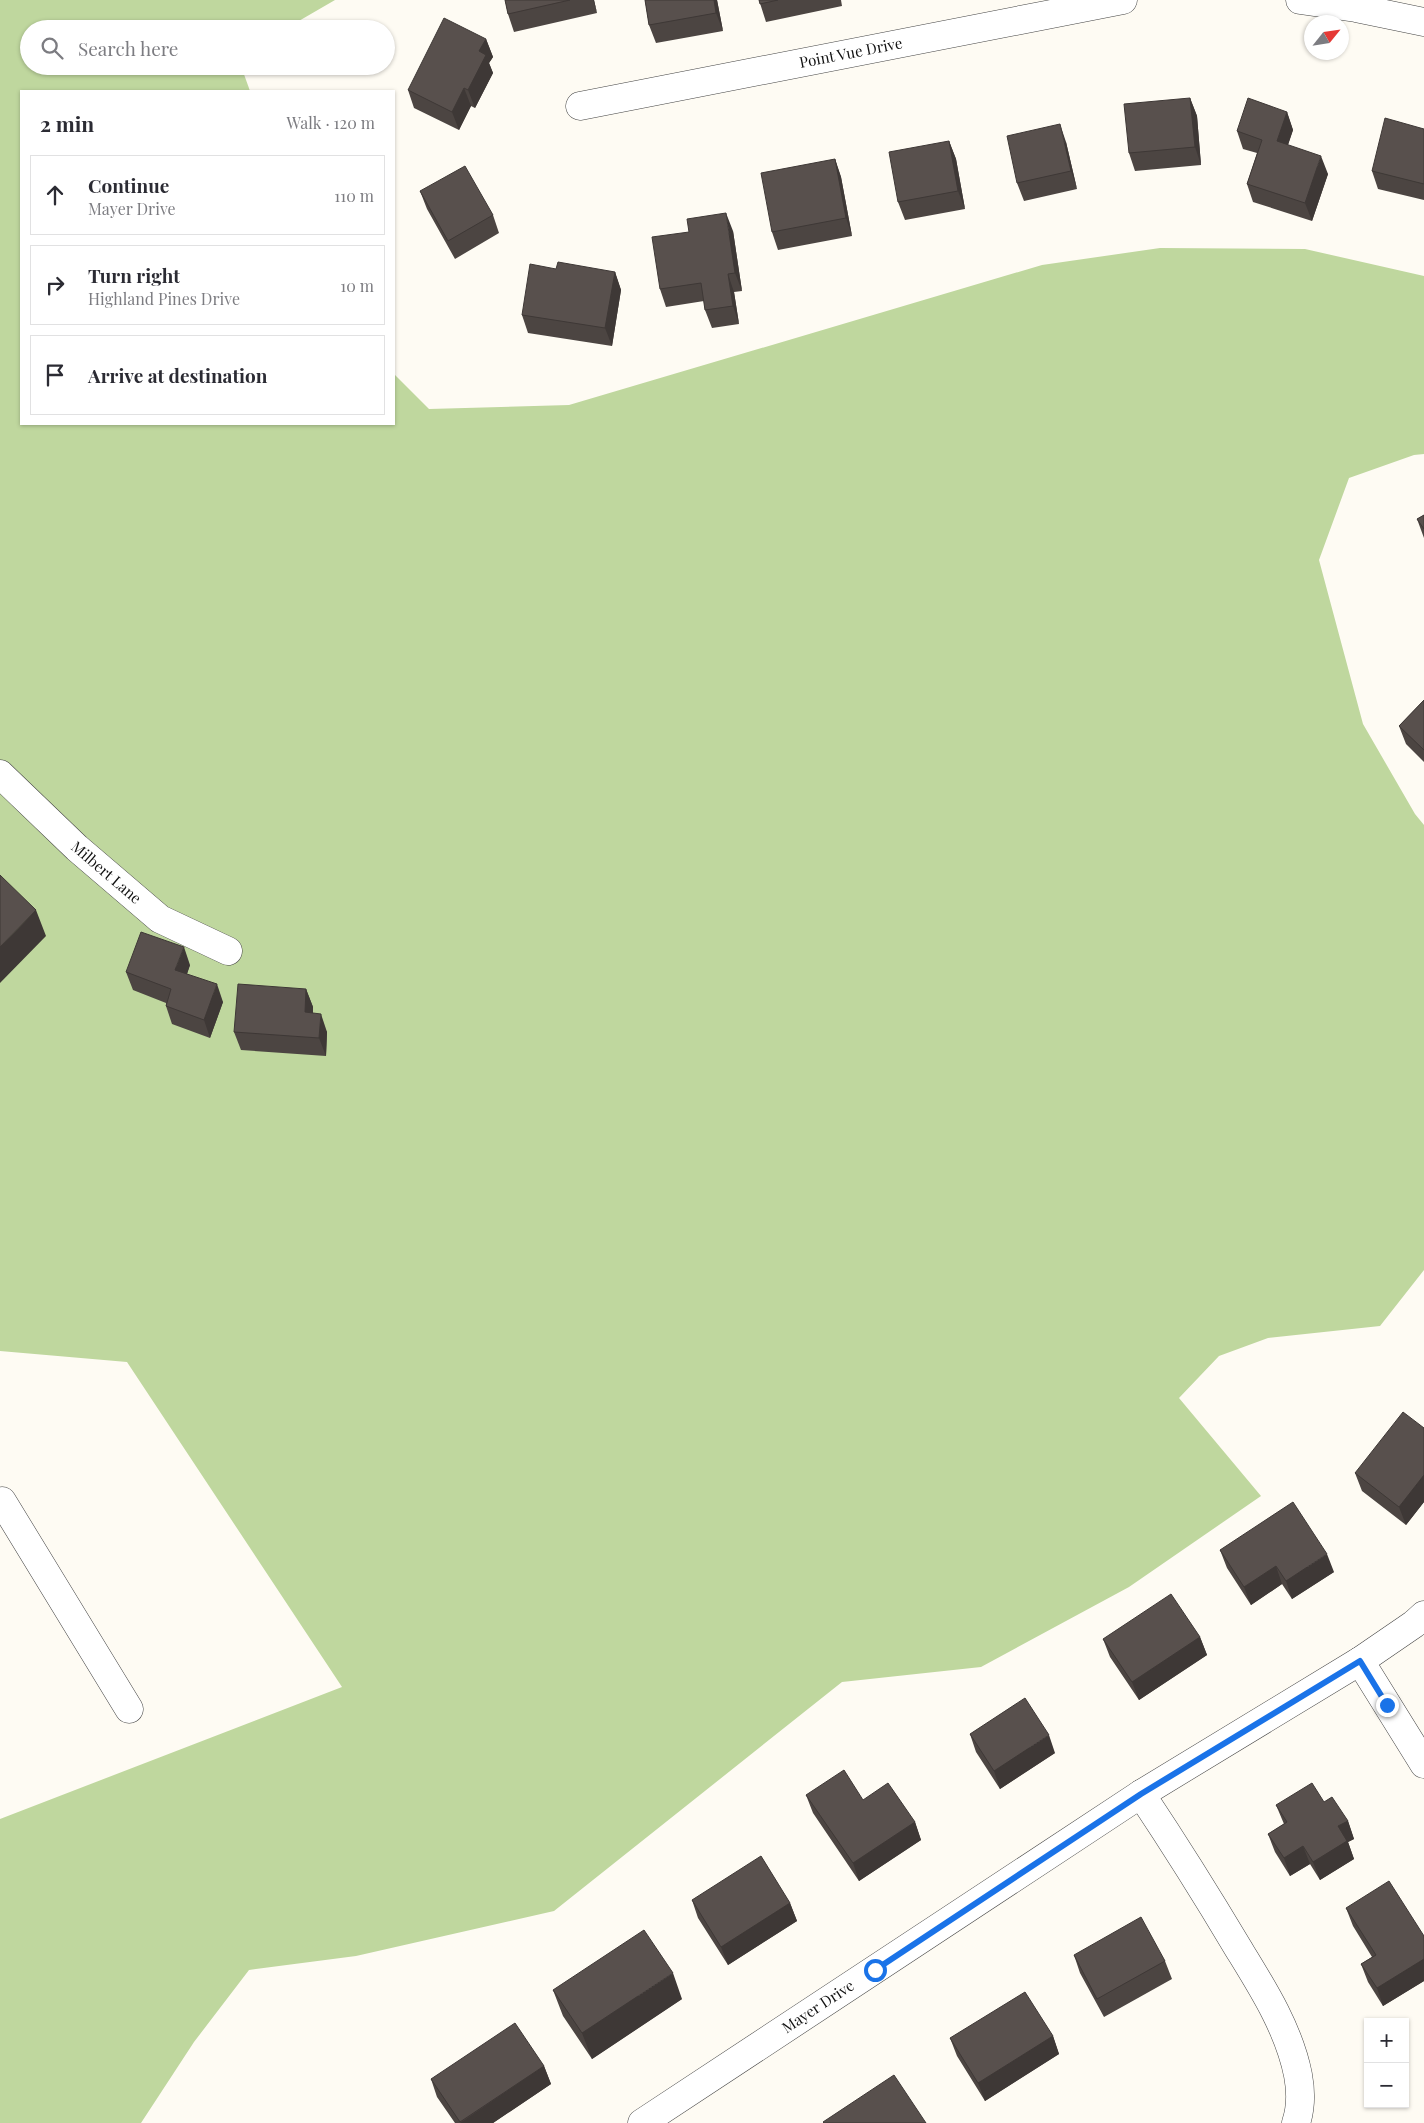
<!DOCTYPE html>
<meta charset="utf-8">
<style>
body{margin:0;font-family:"Playfair Display",serif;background:#f2f2f3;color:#2b2b33}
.controls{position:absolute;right:15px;bottom:15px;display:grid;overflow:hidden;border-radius:0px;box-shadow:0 1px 4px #0004}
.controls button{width:45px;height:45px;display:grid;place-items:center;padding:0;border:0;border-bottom:1px solid #e1e1e2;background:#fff;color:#2b2b33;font:25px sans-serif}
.compass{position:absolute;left:1304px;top:15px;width:45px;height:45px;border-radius:50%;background:#fff;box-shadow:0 1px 4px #0004;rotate:60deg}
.stop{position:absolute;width:15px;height:15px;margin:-11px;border:4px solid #1a73e8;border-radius:50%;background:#fff}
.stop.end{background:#1a73e8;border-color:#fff;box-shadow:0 1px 5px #0008}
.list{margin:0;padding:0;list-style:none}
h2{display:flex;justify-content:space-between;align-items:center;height:65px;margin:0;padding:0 20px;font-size:21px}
h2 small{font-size:16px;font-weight:400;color:#7c7c81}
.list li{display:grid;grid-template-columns:32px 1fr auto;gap:15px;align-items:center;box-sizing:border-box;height:80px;margin:0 10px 10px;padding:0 10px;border:1px solid #e1e1e2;border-radius:0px}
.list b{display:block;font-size:19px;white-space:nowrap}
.list p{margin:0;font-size:16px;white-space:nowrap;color:#7c7c81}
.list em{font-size:16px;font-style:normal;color:#7c7c81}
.icon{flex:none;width:28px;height:28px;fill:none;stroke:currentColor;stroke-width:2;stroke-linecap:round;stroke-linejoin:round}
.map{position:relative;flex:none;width:1424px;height:2123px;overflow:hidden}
.search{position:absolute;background:#fff;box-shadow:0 1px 4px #0004;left:20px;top:20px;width:375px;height:55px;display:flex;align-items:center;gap:12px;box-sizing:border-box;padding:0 18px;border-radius:28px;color:#7c7c81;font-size:19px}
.panel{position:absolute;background:#fff;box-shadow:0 1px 4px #0004;left:20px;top:90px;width:375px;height:335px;border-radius:0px}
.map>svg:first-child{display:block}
.forest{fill:#bfd79e}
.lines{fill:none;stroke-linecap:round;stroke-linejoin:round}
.minor-casing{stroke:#434343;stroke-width:29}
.minor{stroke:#fff;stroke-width:28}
.wall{fill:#4c4542}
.shaded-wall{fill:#3e3836}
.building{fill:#58504d;stroke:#3e3836}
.route{stroke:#1a73e8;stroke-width:6}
.labels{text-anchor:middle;stroke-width:5;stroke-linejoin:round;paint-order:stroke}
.street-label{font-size:15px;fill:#101010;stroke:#fff}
</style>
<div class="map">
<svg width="1424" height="2123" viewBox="0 0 1424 2123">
<rect width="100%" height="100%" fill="#fefbf3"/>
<path class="forest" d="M 0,0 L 335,0 L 285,29 L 29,29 L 29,66 L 241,66 L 250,91 L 21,91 L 21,424 L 394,424 L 394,374 L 429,409 L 569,405 L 1042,265 L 1160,248 L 1305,249 L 1424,276 L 1424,454 L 1414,455 L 1349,478 L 1319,560 L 1363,724 L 1415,814 L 1424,825 L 1424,1270 L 1380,1326 L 1268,1338 L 1219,1356 L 1179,1398 L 1261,1496 L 1129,1587 L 981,1667 L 842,1682 L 554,1911 L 356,1956 L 249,1970 L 194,2042 L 141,2123 L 0,2123 L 0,1819 L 342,1687 L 127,1362 L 0,1351 Z"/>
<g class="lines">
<defs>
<g id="minor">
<path d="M 1300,0 L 1356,8 L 1424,22"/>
<path id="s1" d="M 580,106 L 1123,0"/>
<path id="s2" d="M 0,774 L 77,848 L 160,919 L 228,951"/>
<path d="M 0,1504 L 2,1501 L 129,1709"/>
<path d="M 1360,1661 L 1424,1764"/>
<path d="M 1141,1794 C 1175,1845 1207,1896 1238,1948 C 1262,1987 1289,2029 1298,2075 C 1301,2091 1301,2108 1296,2123"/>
<path id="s3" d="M 642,2123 L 1141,1794 L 1360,1661 L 1414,1624 L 1424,1615"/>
</g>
</defs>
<use href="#minor" class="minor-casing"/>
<use href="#minor" class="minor"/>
</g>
<path class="wall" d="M 505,0 L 594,0 L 597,13 L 514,32 L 508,14 Z
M 645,0 L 717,0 L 723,31 L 656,43 L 649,25 Z
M 759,0 L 841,0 L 842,6 L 766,22 Z
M 486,39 L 493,57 L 489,63 L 493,73 L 475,108 L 471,106 L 459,130 L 414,108 L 408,90 Z
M 1190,98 L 1197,116 L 1201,165 L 1135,171 L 1129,153 Z
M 1287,112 L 1293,130 L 1288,145 L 1328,174 L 1312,221 L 1253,202 L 1247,184 L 1257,153 L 1243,149 L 1237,131 Z
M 1424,129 L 1424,200 L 1378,189 L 1372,171 Z
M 949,141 L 956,159 L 965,209 L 905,220 L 898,202 Z
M 1066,142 L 1077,189 L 1024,201 L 1017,183 Z
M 835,159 L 841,177 L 852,236 L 778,250 L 772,232 Z
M 420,191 L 493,215 L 499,233 L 455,259 L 427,209 Z
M 733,231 L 742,291 L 734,292 L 739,324 L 712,328 L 705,310 L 704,301 L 666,307 L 660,289 Z
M 556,269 L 615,272 L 621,290 L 612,346 L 528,333 L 522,315 Z
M 1424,515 L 1424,538 L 1417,519 Z
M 1424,700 L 1424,762 L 1406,744 L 1399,726 Z
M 190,965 L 187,974 L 223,1002 L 210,1038 L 172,1024 L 166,1006 L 166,1003 L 133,990 L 126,972 Z
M 306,989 L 313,1007 L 313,1013 L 327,1032 L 326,1056 L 241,1050 L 234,1032 Z
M 1424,1428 L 1424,1502 L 1406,1525 L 1362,1491 L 1355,1473 Z
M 1220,1550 L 1334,1572 L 1292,1599 L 1282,1584 L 1251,1605 L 1227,1568 Z
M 1200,1637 L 1207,1655 L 1139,1700 L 1110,1657 L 1103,1639 Z
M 970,1734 L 1055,1753 L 1000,1789 L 976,1752 Z
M 806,1795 L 863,1800 L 915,1822 L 921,1840 L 859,1881 L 813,1813 Z
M 1324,1802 L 1348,1821 L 1354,1839 L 1348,1842 L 1354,1859 L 1320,1880 L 1310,1864 L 1290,1876 L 1275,1852 L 1268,1834 L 1284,1824 L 1276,1805 Z
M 692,1900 L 790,1903 L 797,1921 L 728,1965 L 698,1918 Z
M 1346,1908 L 1424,1936 L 1424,1981 L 1383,2006 L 1368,1982 L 1361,1964 L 1372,1957 L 1353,1926 Z
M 1074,1955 L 1165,1961 L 1172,1979 L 1104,2017 L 1080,1973 Z
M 553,1990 L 682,1999 L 592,2059 L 563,2016 Z
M 1053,2036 L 1059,2054 L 985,2101 L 957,2056 L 950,2038 Z
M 544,2066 L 551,2084 L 493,2123 L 455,2123 L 437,2097 L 431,2079 Z"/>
<path class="shaded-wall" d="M 593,0 L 594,0 L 597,13 Z
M 714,0 L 717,0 L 723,31 L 716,13 Z
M 486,39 L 493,57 L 489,63 L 493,73 L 475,108 L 468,90 L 479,51 Z
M 464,88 L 471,106 L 459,130 L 452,112 Z
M 1190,98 L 1197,116 L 1201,165 L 1195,147 Z
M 1287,112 L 1293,130 L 1283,159 L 1277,141 Z
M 1060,124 L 1066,142 L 1077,189 L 1071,171 Z
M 949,141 L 956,159 L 965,209 L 958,191 Z
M 1321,156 L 1328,174 L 1312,221 L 1305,203 Z
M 835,159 L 841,177 L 852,236 L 846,218 Z
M 726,213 L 733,231 L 742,291 L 735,273 Z
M 615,272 L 621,290 L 612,346 L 605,328 Z
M 728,274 L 734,292 L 739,324 L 733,306 Z
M 36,910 L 46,936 L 0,983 L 0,947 Z
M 184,947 L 190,965 L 182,988 L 175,970 Z
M 217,984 L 223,1002 L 210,1038 L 204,1020 Z
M 306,989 L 313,1007 L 312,1030 L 305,1012 Z
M 321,1014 L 327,1032 L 326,1056 L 319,1038 Z
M 1424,1475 L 1424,1502 L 1406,1525 L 1399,1507 Z
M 1327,1554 L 1334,1572 L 1292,1599 L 1286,1581 Z
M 1276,1566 L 1282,1584 L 1251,1605 L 1244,1587 Z
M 1200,1637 L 1207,1655 L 1139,1700 L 1132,1682 Z
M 1049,1735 L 1055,1753 L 1000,1789 L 994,1771 Z
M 1348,1821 L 1354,1839 L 1348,1842 L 1354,1859 L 1320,1880 L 1313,1862 L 1338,1826 Z
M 915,1822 L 921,1840 L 859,1881 L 853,1863 Z
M 1303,1846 L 1310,1864 L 1290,1876 L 1284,1858 Z
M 790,1903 L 797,1921 L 728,1965 L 721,1947 Z
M 1424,1959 L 1424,1981 L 1383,2006 L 1377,1988 Z
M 673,1973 L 682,1999 L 592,2059 L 582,2033 Z
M 1053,2036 L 1059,2054 L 985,2101 L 978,2083 Z
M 544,2066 L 551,2084 L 493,2123 L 460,2123 Z"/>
<path class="building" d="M 505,0 L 570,0 L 508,14 Z
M 645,0 L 714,0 L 716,13 L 649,25 Z
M 759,0 L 778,0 L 760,4 Z
M 444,18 L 486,39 L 479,51 L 486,55 L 468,90 L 464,88 L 452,112 L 408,90 Z
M 1190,98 L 1195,147 L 1129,153 L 1124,104 Z
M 1248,98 L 1287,112 L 1277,141 L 1321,156 L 1305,203 L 1247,184 L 1262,140 L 1237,131 Z
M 1385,118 L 1424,129 L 1424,184 L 1372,171 Z
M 1060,124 L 1071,171 L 1017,183 L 1007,136 Z
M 949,141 L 958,191 L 898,202 L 889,152 Z
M 835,159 L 846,218 L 772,232 L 761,173 Z
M 465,166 L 493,215 L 448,241 L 420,191 Z
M 726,213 L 735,273 L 728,274 L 733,306 L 705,310 L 701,283 L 660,289 L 652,237 L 689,232 L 687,219 Z
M 558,262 L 615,272 L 605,328 L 522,315 L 530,264 L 556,269 Z
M 1424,515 L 1424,529 L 1417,519 Z
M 1424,700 L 1424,750 L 1399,726 Z
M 0,875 L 36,910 L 0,947 Z
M 141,932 L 184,947 L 175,970 L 217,984 L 204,1020 L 166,1006 L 171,989 L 126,972 Z
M 238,984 L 306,989 L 305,1012 L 321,1014 L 319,1038 L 234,1032 Z
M 1403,1412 L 1424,1428 L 1424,1475 L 1399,1507 L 1355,1473 Z
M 1293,1502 L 1327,1554 L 1286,1581 L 1276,1566 L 1244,1587 L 1220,1550 Z
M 1171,1594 L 1200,1637 L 1132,1682 L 1103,1639 Z
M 1025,1698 L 1049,1735 L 994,1771 L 970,1734 Z
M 844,1770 L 863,1800 L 888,1783 L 915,1822 L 853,1863 L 806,1795 Z
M 1312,1783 L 1324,1802 L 1332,1797 L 1348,1821 L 1338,1826 L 1347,1841 L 1313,1862 L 1303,1846 L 1284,1858 L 1268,1834 L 1287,1822 L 1276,1805 Z
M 761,1856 L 790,1903 L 721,1947 L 692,1900 Z
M 1389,1881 L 1424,1936 L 1424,1959 L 1377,1988 L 1361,1964 L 1376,1955 L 1346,1908 Z
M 1141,1917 L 1165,1961 L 1097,1999 L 1074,1955 Z
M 644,1930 L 673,1973 L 582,2033 L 553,1990 Z
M 1025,1992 L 1053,2036 L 978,2083 L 950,2038 Z
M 515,2023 L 544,2066 L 460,2122 L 431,2079 Z
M 894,2075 L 926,2123 L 824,2123 L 823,2122 Z"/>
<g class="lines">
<path class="route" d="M 875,1970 L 1141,1794 L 1360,1661 L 1387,1705"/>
</g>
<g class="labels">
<g class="street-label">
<text dy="5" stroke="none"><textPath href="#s1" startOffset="276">Point Vue Drive</textPath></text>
<text dy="5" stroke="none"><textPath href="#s2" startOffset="145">Milbert Lane</textPath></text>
<text dy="5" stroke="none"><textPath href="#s3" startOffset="211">Mayer Drive</textPath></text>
</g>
</g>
</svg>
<div class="controls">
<button>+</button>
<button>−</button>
</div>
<svg class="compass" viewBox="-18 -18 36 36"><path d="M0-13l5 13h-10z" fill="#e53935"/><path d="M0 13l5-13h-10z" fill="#7c7c81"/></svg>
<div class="stop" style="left:875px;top:1970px"></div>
<div class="stop end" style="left:1387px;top:1705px"></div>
<div class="search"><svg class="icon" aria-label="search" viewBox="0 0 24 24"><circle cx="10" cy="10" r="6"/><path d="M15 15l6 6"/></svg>Search here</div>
<section class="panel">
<h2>2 min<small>Walk · 120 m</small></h2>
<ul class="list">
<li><svg class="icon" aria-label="ahead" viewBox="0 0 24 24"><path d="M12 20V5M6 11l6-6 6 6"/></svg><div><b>Continue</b><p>Mayer Drive</p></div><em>110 m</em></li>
<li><svg class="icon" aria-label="right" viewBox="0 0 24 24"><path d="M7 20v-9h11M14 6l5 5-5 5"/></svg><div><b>Turn right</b><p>Highland Pines Drive</p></div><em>10 m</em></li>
<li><svg class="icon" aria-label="arrive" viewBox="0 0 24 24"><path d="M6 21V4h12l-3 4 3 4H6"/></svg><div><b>Arrive at destination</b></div></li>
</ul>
</section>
</div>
